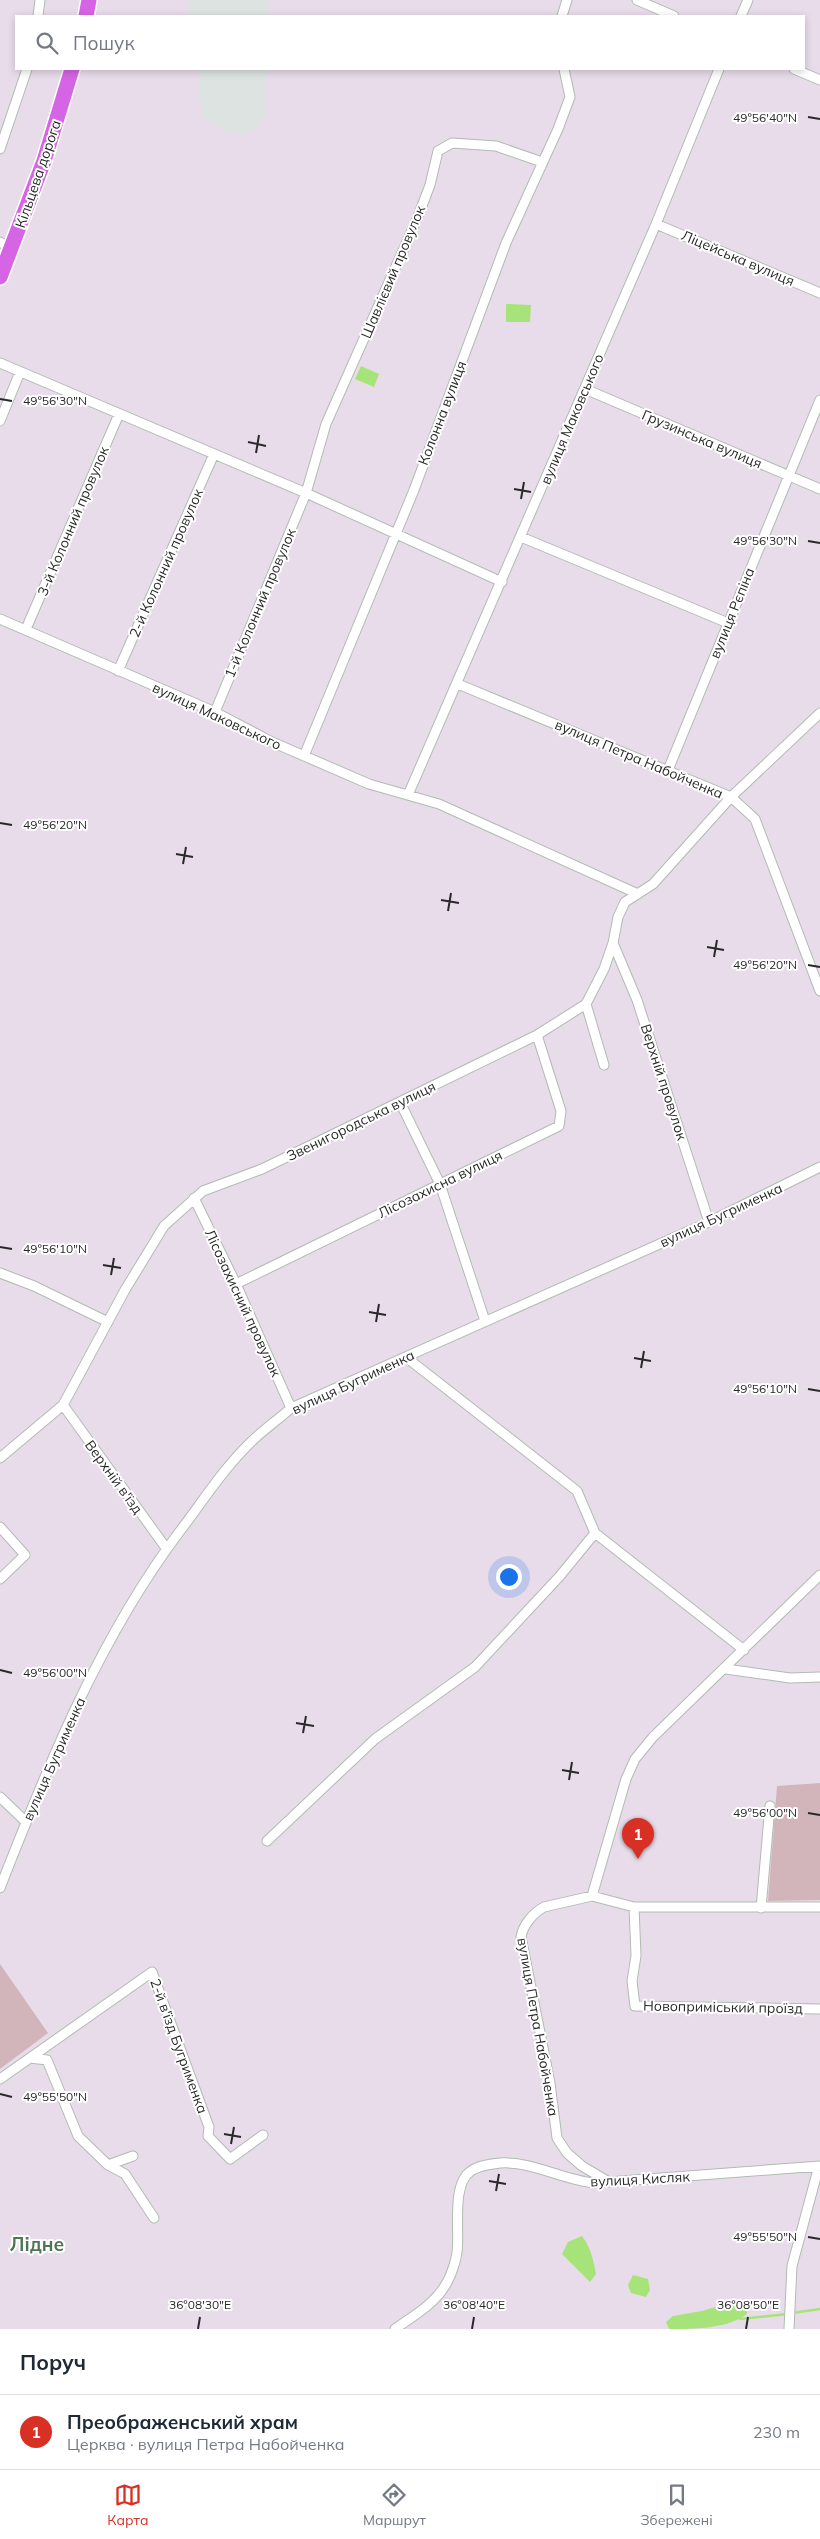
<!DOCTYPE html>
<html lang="uk">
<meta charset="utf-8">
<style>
body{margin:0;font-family:Mulish,sans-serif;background:#f2f2f3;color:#1f2937}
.you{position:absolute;left:508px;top:1576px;width:18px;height:18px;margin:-12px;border:4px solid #fff;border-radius:50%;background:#1a73e8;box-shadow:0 0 0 8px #1a73e833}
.badge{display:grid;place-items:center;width:32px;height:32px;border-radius:50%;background:#d93025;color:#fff;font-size:16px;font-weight:700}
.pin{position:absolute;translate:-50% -41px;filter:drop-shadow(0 1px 2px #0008)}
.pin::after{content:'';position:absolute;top:26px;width:18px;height:15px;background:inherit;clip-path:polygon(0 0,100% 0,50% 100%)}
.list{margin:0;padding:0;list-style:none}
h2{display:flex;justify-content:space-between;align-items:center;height:65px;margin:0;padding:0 20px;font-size:21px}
h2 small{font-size:16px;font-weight:400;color:#747a83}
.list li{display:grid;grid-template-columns:32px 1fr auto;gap:15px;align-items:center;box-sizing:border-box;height:75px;padding:0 20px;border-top:1px solid #e0e1e3}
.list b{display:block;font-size:19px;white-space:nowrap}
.list p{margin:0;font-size:16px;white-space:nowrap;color:#747a83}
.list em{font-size:16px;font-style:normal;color:#747a83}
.icon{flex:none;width:28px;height:28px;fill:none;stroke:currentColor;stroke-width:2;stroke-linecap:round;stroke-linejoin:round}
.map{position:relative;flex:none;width:820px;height:2329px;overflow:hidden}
.search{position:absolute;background:#fff;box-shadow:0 2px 8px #0003;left:15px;right:15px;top:15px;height:55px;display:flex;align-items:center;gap:12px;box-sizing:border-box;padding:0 18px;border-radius:0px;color:#747a83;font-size:19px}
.sheet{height:140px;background:#fff}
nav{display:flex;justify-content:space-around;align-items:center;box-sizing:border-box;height:70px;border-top:1px solid #e0e1e3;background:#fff;font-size:14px;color:#747a83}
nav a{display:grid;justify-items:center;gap:2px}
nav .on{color:#d93025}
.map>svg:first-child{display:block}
.industrial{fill:#dce3e0}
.cemetery{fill:#d2b5ba}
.water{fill:#a6e378}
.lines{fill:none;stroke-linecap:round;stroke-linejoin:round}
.stream{stroke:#a6e378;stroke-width:2.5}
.minor-casing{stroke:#b0bcb1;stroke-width:11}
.trunk-casing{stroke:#fff;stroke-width:18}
.minor{stroke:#fff;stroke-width:9}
.trunk{stroke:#d665e5;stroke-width:15}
.ticks{fill:none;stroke:#292929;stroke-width:2}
.labels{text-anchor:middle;stroke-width:4;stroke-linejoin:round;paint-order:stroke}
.street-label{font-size:14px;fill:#292929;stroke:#fff}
.district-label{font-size:19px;font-weight:bold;fill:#4e7553;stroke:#fff}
.ticks-label{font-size:12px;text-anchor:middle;fill:#292929;stroke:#fff;stroke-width:4;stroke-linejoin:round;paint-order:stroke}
</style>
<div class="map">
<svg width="820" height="2329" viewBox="0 0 820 2329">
<rect width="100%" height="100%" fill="#e8dcea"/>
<path class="industrial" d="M 189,0 L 269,0 L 268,16 L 188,16 Z
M 199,69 L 267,69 L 265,119 L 255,130 L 244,135 L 227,133 L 203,116 L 199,95 Z"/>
<path class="cemetery" d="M 820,1783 L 820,1900 L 768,1901 L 777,1786 Z
M 0,1964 L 48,2033 L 0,2069 Z"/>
<path class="water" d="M 506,304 L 531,305 L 530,322 L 506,322 Z
M 361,366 L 379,374 L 374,387 L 355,379 Z
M 582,2236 C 591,2248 593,2259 596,2274 L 590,2282 L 562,2254 L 568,2242 Z
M 633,2275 L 648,2279 L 650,2290 L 646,2297 L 631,2293 L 628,2285 Z
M 739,2300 L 746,2302 L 747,2314 C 726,2329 695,2329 669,2329 L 666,2322 L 673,2316 L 702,2311 Z"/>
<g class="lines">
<path class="stream" d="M 792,2313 L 820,2309
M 740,2319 L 787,2314"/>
<defs>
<path id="minor" d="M 637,0 L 674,16
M 38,16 L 40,0
M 562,16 L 567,0
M 741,16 L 748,0
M 794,69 L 820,80
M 0,149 L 27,69
M 656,224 L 820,293
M 0,242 L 12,249
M 0,363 L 306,493 L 502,582
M 585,389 L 820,489
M 0,421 L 20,372
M 521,537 L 728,623
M 0,619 L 215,712 L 272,742 L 369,784 L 439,804 L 638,894
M 26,629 L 119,414
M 118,671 L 214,454
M 458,684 L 731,797 L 755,819 L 820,991
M 215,712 L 306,493 L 326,424 L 417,219 L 430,185 L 438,151 L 452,143 L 496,146 L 542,162
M 304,756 L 414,490 L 506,243 L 558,129 L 570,97 L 564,69
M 668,770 L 820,400
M 408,795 L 656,224 L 719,69
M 613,943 L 637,1000 L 709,1222
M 586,1004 L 604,1065
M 400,1102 L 440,1184 L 485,1321
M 194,1198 L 236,1284 L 291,1408
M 0,1273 L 34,1286 L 108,1322
M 236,1284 L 559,1126 L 561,1111 L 537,1035
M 407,1358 L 577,1491 L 595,1533 L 744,1650
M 63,1405 L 166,1548
M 0,1458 L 63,1405 L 125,1290 L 164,1226 L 203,1191 L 262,1169 L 537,1035 L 586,1004 L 604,969 L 613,943 L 618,917 L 625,902 L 653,884 L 731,797 L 820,713
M 0,1527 L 25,1555 L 0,1579
M 726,1669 L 790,1678 L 820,1677
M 0,1797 L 26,1822
M 267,1841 L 375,1739 L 475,1667 L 559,1577 L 595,1533
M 0,1888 C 48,1765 100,1637 180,1531 C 203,1501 223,1469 251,1442 C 263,1430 278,1420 291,1408 L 709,1222 L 820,1167
M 592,1896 L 626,1779 L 635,1759 L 653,1737 L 820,1575
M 634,1907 L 636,1956 L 632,1981 L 635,2006 L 820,2009
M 761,1908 L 770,1806
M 30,2058 L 47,2060 L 78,2136 L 108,2165 L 133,2156
M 0,2079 L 152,1972 L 209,2127 L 208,2136 L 230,2159 L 263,2135
M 108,2165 L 125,2174 L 154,2218
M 609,2182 L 582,2166 L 567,2153 L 557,2138 L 550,2083 L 521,1937 C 523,1925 533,1913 544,1907 L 592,1896 L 634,1907 L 820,1907
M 395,2329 C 413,2316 435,2304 446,2284 C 451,2276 456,2261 457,2252 C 460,2231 451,2184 471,2171 C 479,2165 491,2164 500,2163 C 532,2161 563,2180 594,2183 L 820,2166
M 789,2329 L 792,2266 L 819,2166"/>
<path id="trunk" d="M 86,16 L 89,0
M 0,277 L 44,161 L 72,69"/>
</defs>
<use href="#minor" class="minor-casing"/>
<use href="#trunk" class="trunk-casing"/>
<use href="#minor" class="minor"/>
<use href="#trunk" class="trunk"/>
</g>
<path class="ticks" d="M 808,117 L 820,119M 0,399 L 12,401M 248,442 L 266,446M 256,453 L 259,435M 514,489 L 531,492M 521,499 L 524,482M 808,541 L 820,543M 0,823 L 12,825M 176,854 L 193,857M 183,864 L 186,847M 441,900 L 459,903M 448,911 L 451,893M 707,947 L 724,950M 714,957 L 717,940M 808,965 L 820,967M 0,1247 L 12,1249M 103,1265 L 121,1268M 111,1275 L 114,1258M 369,1312 L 386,1315M 376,1322 L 379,1304M 634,1358 L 651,1361M 641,1368 L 644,1351M 808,1389 L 820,1391M 0,1670 L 12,1673M 296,1723 L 314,1726M 303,1733 L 306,1716M 562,1770 L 579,1773M 569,1780 L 572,1762M 808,1813 L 820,1815M 0,2094 L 12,2097M 224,2134 L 241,2137M 231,2144 L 234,2127M 489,2181 L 506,2184M 496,2191 L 499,2174M 808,2237 L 820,2239M 198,2329 L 200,2317M 472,2329 L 474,2317M 746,2329 L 748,2317"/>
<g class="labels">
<g class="street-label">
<text transform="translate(38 174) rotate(-71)" y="5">Кільцева дорога</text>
<text transform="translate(738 258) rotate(23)" y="5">Ліцейська вулиця</text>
<text transform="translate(393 272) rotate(-67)" y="5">Шавлієвий провулок</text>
<text transform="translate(442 413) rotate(-69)" y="5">Колонна вулиця</text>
<text transform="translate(572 419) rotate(-67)" y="5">вулиця Маковського</text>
<text transform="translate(702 439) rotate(23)" y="5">Грузинська вулиця</text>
<text transform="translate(73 521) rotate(-67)" y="5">3-й Колонний провулок</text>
<text transform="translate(166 563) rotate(-66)" y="5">2-й Колонний провулок</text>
<text transform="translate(260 603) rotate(-67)" y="5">1-й Колонний провулок</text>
<text transform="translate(732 613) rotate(-68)" y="5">вулиця Рєпіна</text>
<text transform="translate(217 716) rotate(25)" y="5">вулиця Маковського</text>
<text transform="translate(639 759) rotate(23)" y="5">вулиця Петра Набойченка</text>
<text transform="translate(664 1082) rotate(72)" y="5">Верхній провулок</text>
<text transform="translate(361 1121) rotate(-26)" y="5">Звенигородська вулиця</text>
<text transform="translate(440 1184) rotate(-26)" y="5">Лісозахисна вулиця</text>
<text transform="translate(721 1215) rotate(-25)" y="5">вулиця Бугрименка</text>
<text transform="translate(243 1303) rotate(65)" y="5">Лісозахисний провулок</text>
<text transform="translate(353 1382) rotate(-25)" y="5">вулиця Бугрименка</text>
<text transform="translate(114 1477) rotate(54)" y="5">Верхній в'їзд</text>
<text transform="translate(54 1759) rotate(-66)" y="5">вулиця Бугрименка</text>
<text transform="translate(723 2007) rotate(1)" y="5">Новоприміський проїзд</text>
<text transform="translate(538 2027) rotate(80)" y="5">вулиця Петра Набойченка</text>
<text transform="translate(179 2046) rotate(70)" y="5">2-й в'їзд Бугрименка</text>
<text transform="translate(640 2179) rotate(-3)" y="5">вулиця Кисляк</text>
</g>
<g class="district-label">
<text x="37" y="2251">Лідне</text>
</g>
</g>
<g class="ticks-label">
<text x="765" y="122">49°56'40"N</text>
<text x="55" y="405">49°56'30"N</text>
<text x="765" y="545">49°56'30"N</text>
<text x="55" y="829">49°56'20"N</text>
<text x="765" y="969">49°56'20"N</text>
<text x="55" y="1253">49°56'10"N</text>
<text x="765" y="1393">49°56'10"N</text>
<text x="55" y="1677">49°56'00"N</text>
<text x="765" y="1817">49°56'00"N</text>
<text x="55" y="2101">49°55'50"N</text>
<text x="765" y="2241">49°55'50"N</text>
<text x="200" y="2309">36°08'30"E</text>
<text x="474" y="2309">36°08'40"E</text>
<text x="748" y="2309">36°08'50"E</text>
</g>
</svg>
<div class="you"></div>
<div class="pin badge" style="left:638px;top:1859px">1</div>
<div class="search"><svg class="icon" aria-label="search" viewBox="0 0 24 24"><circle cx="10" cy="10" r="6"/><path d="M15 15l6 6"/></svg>Пошук</div>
</div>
<section class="sheet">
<h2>Поруч<small></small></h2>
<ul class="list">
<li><span class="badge">1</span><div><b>Преображенський храм</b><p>Церква · вулиця Петра Набойченка</p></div><em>230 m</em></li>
</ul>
</section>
<nav>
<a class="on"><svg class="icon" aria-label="map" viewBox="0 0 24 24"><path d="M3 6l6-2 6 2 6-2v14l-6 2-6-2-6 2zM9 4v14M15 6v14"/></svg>Карта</a>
<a><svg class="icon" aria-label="directions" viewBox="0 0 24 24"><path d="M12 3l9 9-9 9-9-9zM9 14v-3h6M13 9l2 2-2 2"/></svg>Маршрут</a>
<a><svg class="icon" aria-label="saved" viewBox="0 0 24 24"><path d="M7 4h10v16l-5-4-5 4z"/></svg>Збережені</a>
</nav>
